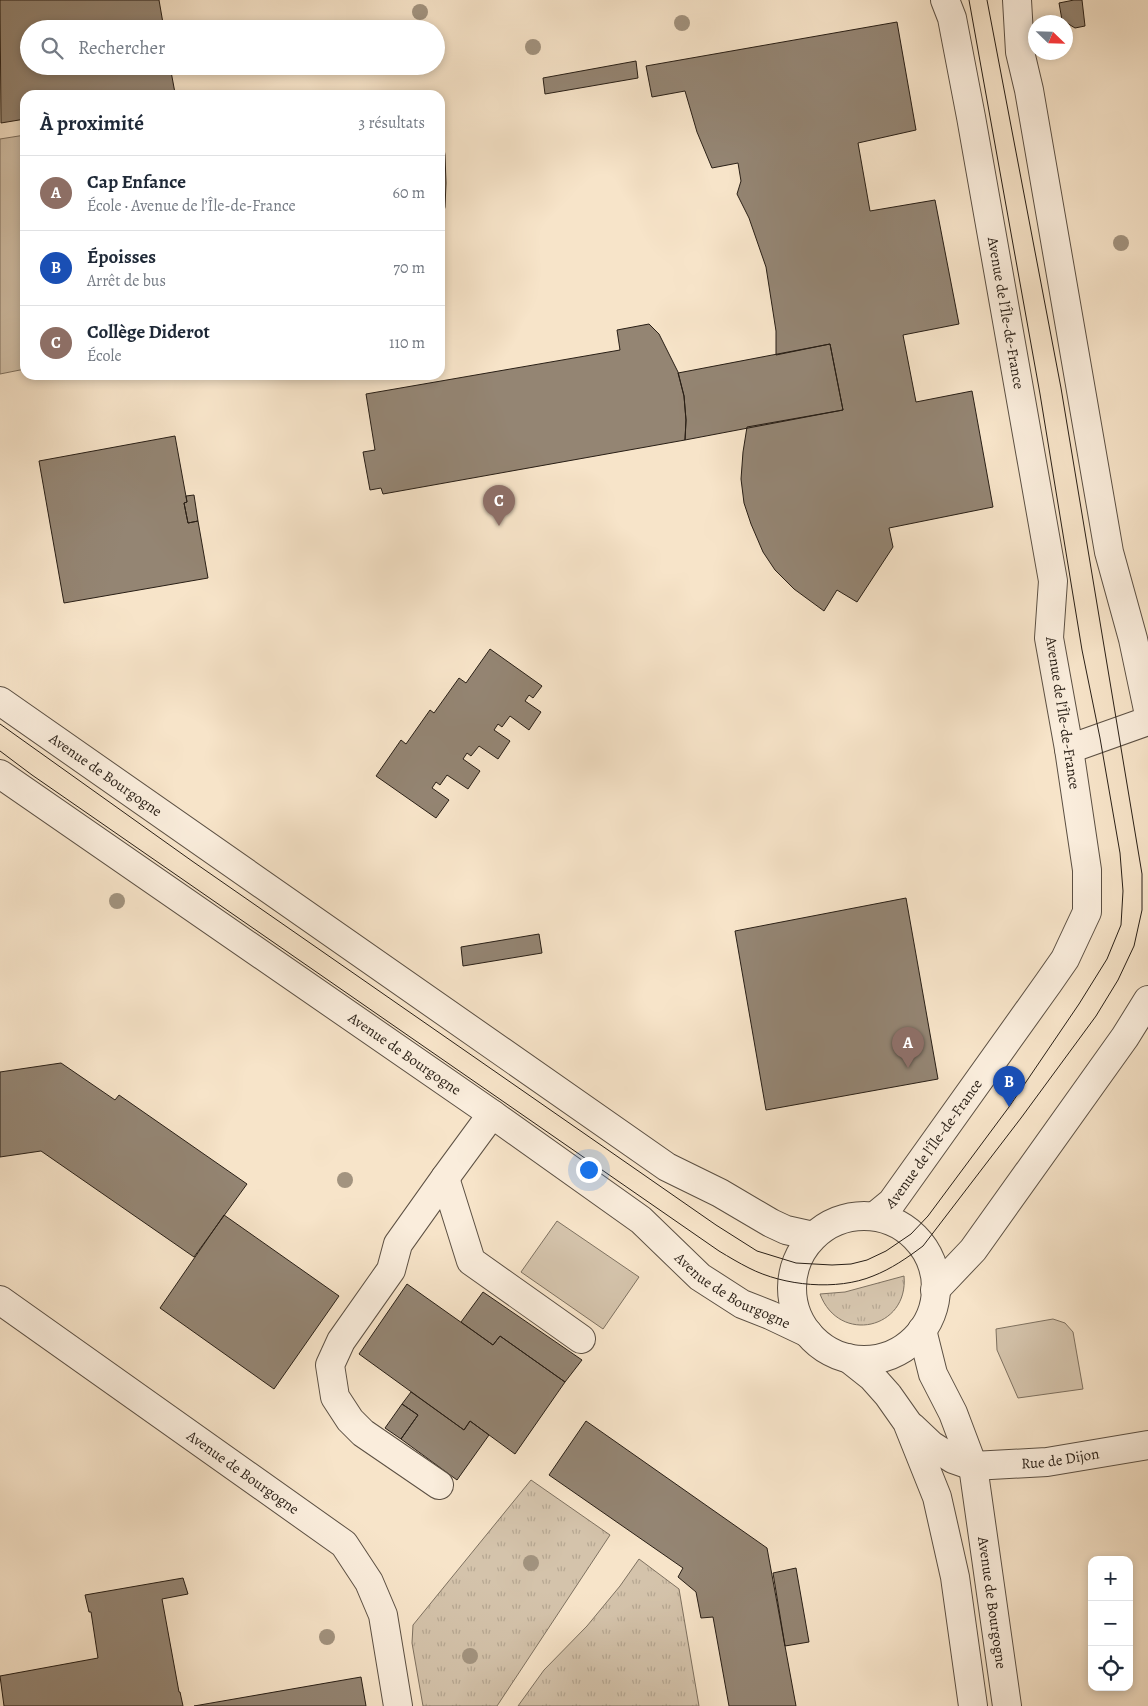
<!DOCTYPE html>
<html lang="fr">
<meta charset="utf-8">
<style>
body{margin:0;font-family:Alegreya,serif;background:#f2f2f3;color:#1f2937}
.controls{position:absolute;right:15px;bottom:15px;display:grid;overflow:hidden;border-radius:10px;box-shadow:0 2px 8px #0003}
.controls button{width:45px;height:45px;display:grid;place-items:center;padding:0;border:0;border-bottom:1px solid #e0e1e3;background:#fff;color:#1f2937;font:25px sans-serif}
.compass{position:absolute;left:1028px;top:15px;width:45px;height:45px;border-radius:50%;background:#fff;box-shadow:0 2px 8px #0003;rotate:113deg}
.you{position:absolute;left:588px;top:1169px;width:18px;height:18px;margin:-12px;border:4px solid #fff;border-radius:50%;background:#1a73e8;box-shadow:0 0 0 8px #1a73e833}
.badge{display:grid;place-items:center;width:32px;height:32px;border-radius:50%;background:#d93025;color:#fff;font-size:16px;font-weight:700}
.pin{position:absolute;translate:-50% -41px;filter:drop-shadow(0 1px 2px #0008)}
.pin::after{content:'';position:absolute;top:26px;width:18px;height:15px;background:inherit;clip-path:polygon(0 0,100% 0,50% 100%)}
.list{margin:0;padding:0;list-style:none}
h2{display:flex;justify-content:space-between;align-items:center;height:65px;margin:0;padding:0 20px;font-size:21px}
h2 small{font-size:16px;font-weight:400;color:#747a83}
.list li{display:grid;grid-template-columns:32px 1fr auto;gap:15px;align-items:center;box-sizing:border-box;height:75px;padding:0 20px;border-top:1px solid #e0e1e3}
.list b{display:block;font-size:19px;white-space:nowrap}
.list p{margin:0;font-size:16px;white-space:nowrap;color:#747a83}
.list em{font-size:16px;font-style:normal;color:#747a83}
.icon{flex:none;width:28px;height:28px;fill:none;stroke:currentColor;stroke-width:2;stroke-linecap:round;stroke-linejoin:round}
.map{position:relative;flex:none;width:1148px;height:1706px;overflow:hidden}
.search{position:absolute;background:#fff;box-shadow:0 2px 8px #0003;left:20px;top:20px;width:425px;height:55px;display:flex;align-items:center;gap:12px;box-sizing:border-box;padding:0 18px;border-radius:28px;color:#747a83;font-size:19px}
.panel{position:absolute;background:#fff;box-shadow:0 2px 8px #0003;left:20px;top:90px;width:425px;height:290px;border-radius:15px}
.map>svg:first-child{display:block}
.grass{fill:url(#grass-tufts);stroke:#7e7160}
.green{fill:#d4c3ab;stroke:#7e7160}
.building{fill:#948573;stroke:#291f16}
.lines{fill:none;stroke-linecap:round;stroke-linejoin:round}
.minor-casing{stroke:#5c5043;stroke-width:30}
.minor{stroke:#faeddc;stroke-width:28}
.tram{stroke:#291f16;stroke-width:1}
.tree{fill:#a2937f}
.labels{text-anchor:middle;stroke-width:4.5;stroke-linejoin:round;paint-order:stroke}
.street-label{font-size:15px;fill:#291f16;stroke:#faeddc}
</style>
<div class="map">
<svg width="1148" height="1706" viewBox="0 0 1148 1706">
<defs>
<pattern id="grass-tufts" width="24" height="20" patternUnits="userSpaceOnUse" patternTransform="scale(1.25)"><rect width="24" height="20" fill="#d4c3ab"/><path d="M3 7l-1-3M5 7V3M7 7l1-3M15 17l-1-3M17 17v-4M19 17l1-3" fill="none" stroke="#b6a792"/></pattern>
</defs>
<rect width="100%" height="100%" fill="#f7e4c9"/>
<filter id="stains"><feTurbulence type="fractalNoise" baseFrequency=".004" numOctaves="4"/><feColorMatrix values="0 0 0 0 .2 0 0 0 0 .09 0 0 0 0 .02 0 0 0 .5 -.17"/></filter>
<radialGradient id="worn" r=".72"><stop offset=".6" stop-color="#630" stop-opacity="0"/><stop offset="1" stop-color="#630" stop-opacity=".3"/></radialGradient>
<path class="grass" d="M 904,1276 C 909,1329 839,1345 820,1294 L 845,1292 Z
M 531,1480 L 610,1535 L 497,1706 L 423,1706 L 412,1643 L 413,1625 Z
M 639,1559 L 679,1589 L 699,1706 L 518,1706 L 544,1670 L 587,1626 L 620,1586 Z"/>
<path class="green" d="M 25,135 L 25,369 L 0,374 L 0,139 Z
M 557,1221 L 639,1277 L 603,1329 L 521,1272 Z
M 1053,1319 L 1065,1323 L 1073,1332 L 1083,1389 L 1018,1398 L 997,1350 L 996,1329 Z"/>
<path class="building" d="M 0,0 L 159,0 L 164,29 L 29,29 L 29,66 L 170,66 L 175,93 L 162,95 L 25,95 L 25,119 L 1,123 Z
M 1074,0 L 1082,0 L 1085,26 L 1075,28 L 1062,20 L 1059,3 Z
M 897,22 L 916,130 L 858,143 L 870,211 L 935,200 L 959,324 L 903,335 L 916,402 L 972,391 L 993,507 L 889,528 L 893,547 L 857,602 L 837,590 L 824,611 L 794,589 L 775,570 L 763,552 L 751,524 L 744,503 L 741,479 L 743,452 L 747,427 L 843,410 L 830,344 L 776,355 L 776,331 L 766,267 L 749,218 L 737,194 L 741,181 L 738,163 L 712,168 L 697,132 L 685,91 L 652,97 L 646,66 Z
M 636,61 L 638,78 L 545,94 L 543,78 Z
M 440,125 L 445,155 L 446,183 L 445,207 L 440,227 Z
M 649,324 L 659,334 L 678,372 L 684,396 L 686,420 L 685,440 L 383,494 L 381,488 L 370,490 L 363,452 L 375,450 L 366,394 L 620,350 L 617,330 Z
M 830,344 L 843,410 L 685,440 L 686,420 L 684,396 L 678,373 Z
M 175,436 L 187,502 L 184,503 L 188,523 L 198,521 L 208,578 L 64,603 L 39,461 Z
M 194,495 L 198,521 L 188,523 L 184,503 L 187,502 L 186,496 Z
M 490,649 L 542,686 L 533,698 L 529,695 L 525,701 L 541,712 L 529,730 L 510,716 L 502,727 L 498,724 L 494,730 L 510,741 L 498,759 L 479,746 L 471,756 L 467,753 L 463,759 L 480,771 L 468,789 L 447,775 L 440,785 L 436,782 L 432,788 L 449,800 L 436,818 L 376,776 L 401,740 L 406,744 L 430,710 L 434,713 L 459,678 L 466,683 Z
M 906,898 L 938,1079 L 766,1110 L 735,931 Z
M 539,934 L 542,953 L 463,966 L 461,947 Z
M 61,1063 L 115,1100 L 119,1095 L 247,1184 L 194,1257 L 41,1151 L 0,1157 L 0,1072 Z
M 224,1215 L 339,1296 L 274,1389 L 160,1308 Z
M 407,1284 L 493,1345 L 500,1336 L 565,1382 L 515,1454 L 470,1421 L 464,1430 L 359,1354 Z
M 483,1292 L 582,1360 L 565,1382 L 500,1336 L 493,1345 L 461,1322 Z
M 411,1392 L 464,1430 L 470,1421 L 489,1435 L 457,1480 L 401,1439 L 418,1415 L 402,1404 Z
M 402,1404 L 418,1415 L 401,1439 L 385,1428 Z
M 586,1421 L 767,1548 L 796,1706 L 729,1706 L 713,1617 L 701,1618 L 696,1592 L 678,1577 L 683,1568 L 549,1475 Z
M 796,1568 L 809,1642 L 785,1646 L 773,1573 Z
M 183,1578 L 188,1594 L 162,1599 L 179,1692 L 180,1692 L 183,1706 L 4,1706 L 0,1676 L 98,1658 L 91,1612 L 89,1612 L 85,1595 Z
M 361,1677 L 366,1706 L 194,1706 Z"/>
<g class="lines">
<defs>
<g id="minor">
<path d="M 1017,0 L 1020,52 L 1029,90 L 1109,552 L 1133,639 L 1148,710"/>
<path id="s1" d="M 0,701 L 667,1167 L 720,1193 L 771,1223 L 786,1230 L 813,1236"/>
<path d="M 1069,749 L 1148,721"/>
<path id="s2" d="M 0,774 L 492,1114 L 641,1220 L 700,1277 L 742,1304 L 770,1315 L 808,1333"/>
<path d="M 445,1178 L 492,1114"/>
<path id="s3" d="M 875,1216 L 892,1202 L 1049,982 L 1065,959 L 1087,912 L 1087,870 L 1069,749 L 1049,638 L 1053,581 L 971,117 L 952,18 L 945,0"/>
<circle cx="864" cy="1288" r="72"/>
<path d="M 935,1290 L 973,1250 L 1125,1037 L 1148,1000"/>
<path id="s4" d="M 0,1300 L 344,1544 L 369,1582 L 383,1615 L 398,1706"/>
<path id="s5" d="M 922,1330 L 933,1374 L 953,1413 L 973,1466 L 1007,1706"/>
<path d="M 848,1358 L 872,1377 L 888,1395 L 907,1422 L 937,1497 L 955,1577 L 973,1706"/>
<path id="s6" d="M 912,1427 L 931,1445 L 953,1459 L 973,1466 L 1047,1462 L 1148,1445"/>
<path d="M 439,1485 L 363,1433 L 350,1420 L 335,1397 L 330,1365 L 341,1341 L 391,1270 L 398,1244 L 445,1178 L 471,1261 L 581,1339"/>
</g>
</defs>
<use href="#minor" class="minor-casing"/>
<use href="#minor" class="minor"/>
<path class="tram" d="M 0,724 L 192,861 L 716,1225 L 757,1251 L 796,1263 L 832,1265 L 851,1264 L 867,1260 L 886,1251 L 911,1234 L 928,1216 L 1009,1107 L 1079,1004 L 1107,959 L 1121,925 L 1123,891 L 1120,853 L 1100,738 L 1082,650 L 1040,394 L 969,0
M 0,751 L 32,775 L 719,1251 C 729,1257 739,1263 749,1268 C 784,1286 837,1291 873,1276 C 891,1269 907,1258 923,1246 L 1021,1118 L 1096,1016 L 1118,980 L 1134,946 L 1142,910 L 1142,874 L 1061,388 L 987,0"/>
</g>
<g class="tree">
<circle cx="420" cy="12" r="8"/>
<circle cx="682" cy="23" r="8"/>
<circle cx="533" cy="47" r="8"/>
<circle cx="1121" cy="243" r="8"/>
<circle cx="117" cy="901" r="8"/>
<circle cx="345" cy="1180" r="8"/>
<circle cx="531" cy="1563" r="8"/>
<circle cx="327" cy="1637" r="8"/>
<circle cx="470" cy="1656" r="8"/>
</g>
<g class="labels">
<g class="street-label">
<text transform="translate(1006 313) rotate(80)" y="5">Avenue de l’Île-de-France</text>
<text transform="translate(1063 713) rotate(81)" y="5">Avenue de l’Île-de-France</text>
<text dy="5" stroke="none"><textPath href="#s1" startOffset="129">Avenue de Bourgogne</textPath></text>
<text dy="5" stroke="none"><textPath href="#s2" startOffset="492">Avenue de Bourgogne</textPath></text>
<text dy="5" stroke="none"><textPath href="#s3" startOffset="94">Avenue de l’Île-de-France</textPath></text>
<text dy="5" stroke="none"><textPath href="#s2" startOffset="898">Avenue de Bourgogne</textPath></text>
<text dy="5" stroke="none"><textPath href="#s6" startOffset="161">Rue de Dijon</textPath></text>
<text dy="5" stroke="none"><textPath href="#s4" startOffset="298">Avenue de Bourgogne</textPath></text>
<text dy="5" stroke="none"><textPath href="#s5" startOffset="284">Avenue de Bourgogne</textPath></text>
</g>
</g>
<rect width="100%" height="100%" filter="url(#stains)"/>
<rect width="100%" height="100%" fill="url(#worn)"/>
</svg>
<div class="controls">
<button>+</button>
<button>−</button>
<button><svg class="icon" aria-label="locate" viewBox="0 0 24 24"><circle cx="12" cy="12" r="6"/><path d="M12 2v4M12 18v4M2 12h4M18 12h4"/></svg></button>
</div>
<svg class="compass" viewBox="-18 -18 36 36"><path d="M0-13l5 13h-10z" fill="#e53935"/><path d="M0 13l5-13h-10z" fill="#747a83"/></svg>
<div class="you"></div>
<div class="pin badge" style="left:908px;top:1068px;background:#8d6e63">A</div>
<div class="pin badge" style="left:1009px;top:1107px;background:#1a4fb4">B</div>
<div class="pin badge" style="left:499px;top:526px;background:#8d6e63">C</div>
<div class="search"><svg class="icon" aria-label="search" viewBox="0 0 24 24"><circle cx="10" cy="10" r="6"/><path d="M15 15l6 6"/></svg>Rechercher</div>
<section class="panel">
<h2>À proximité<small>3 résultats</small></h2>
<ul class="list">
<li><span class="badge" style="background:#8d6e63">A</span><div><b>Cap Enfance</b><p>École · Avenue de l’Île-de-France</p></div><em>60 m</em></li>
<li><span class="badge" style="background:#1a4fb4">B</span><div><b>Époisses</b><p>Arrêt de bus</p></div><em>70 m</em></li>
<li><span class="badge" style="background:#8d6e63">C</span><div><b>Collège Diderot</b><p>École</p></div><em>110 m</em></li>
</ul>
</section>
</div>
